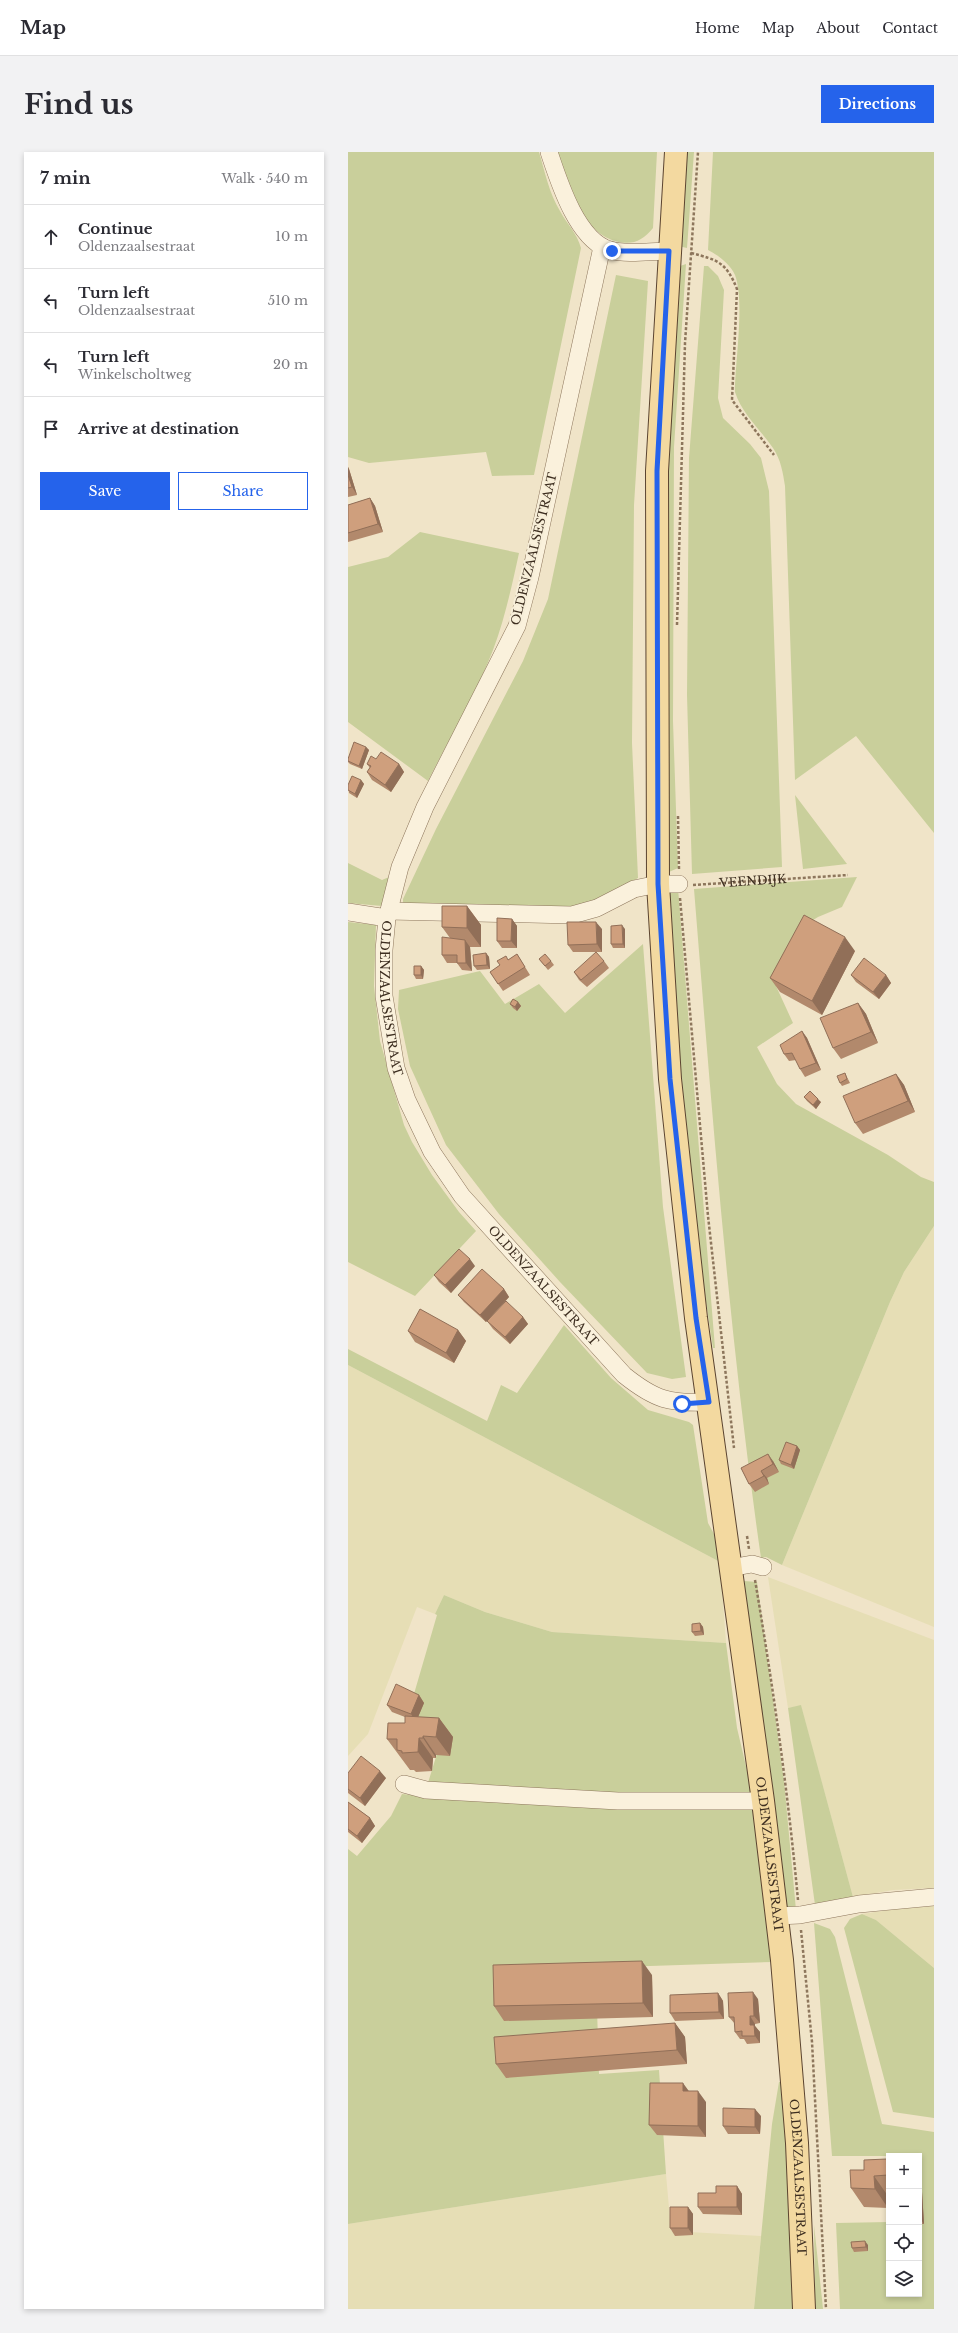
<!DOCTYPE html>
<meta charset="utf-8">
<style>
body{margin:0;font-family:"Libre Baskerville",serif;background:#f2f2f3;color:#2b2b33}
.controls{position:absolute;right:12px;bottom:12px;display:grid;overflow:hidden;border-radius:0px;box-shadow:0 2px 6px #0003}
.controls button{width:36px;height:36px;display:grid;place-items:center;padding:0;border:0;border-bottom:1px solid #e1e1e2;background:#fff;color:#2b2b33;font:20px sans-serif}
.stop{position:absolute;width:12px;height:12px;margin:-9px;border:3px solid #2563eb;border-radius:50%;background:#fff}
.stop.end{background:#2563eb;border-color:#fff;box-shadow:0 1px 4px #0008}
.list{margin:0;padding:0;list-style:none}
h2{display:flex;justify-content:space-between;align-items:center;height:52px;margin:0;padding:0 16px;font-size:17px}
h2 small{font-size:13px;font-weight:400;color:#7c7c81}
.list li{display:grid;grid-template-columns:26px 1fr auto;gap:12px;align-items:center;box-sizing:border-box;height:64px;padding:0 16px;border-top:1px solid #e1e1e2}
.list b{display:block;font-size:15px;white-space:nowrap}
.list p{margin:0;font-size:13px;white-space:nowrap;color:#7c7c81}
.list em{font-size:13px;font-style:normal;color:#7c7c81}
.actions{display:flex;gap:8px;padding:12px 16px}
.actions a{flex:1;padding:9px 0;border:1px solid #2563eb;border-radius:0px;text-align:center;font-size:14px;color:#2563eb}
.actions .main{background:#2563eb;color:#fff}
.icon{flex:none;width:22px;height:22px;fill:none;stroke:currentColor;stroke-width:2;stroke-linecap:round;stroke-linejoin:round}
.map{position:relative;flex:none;width:586px;height:2157px;overflow:hidden;border-radius:0px}
header{display:flex;align-items:center;gap:24px;box-sizing:border-box;height:56px;padding:0 20px;background:#fff;border-bottom:1px solid #e1e1e2}
header strong{font-size:19px}
nav{display:flex;gap:22px;margin-inline-start:auto;font-size:14px}
.intro{display:flex;align-items:center;justify-content:space-between;box-sizing:border-box;height:96px;padding:0 24px}
h1{margin:0;font-size:28px}
.button{padding:10px 18px;border-radius:0px;background:#2563eb;color:#fff;font-size:14px;font-weight:700}
main{display:flex;gap:24px;padding:0 24px}
aside{flex:1;background:#fff;border-radius:0px;box-shadow:0 2px 6px #0003}
.map>svg:first-child{display:block}
.farmland{fill:#e6deb5}
.green{fill:#c9cf9b}
.lines{fill:none;stroke-linecap:round;stroke-linejoin:round}
.minor-casing{stroke:#8d765c;stroke-width:18}
.major-casing{stroke:#5b4430;stroke-width:24}
.path{stroke:#8d765c;stroke-width:2.5;stroke-dasharray:3 2;stroke-linecap:butt}
.minor{stroke:#faf1dc;stroke-width:17}
.major{stroke:#f3d9a0;stroke-width:22}
.wall{fill:#b2896c}
.shaded-wall{fill:#916f58}
.building{fill:#cf9f7d;stroke:#916f58}
.route{stroke:#2563eb;stroke-width:5}
.labels{text-anchor:middle;stroke-width:4;stroke-linejoin:round;paint-order:stroke}
.street-label{font-size:12px;fill:#3d2e20;stroke:#f7eed8}
</style>
<header>
<strong>Map</strong>
<nav><a>Home</a><a>Map</a><a>About</a><a>Contact</a></nav>
</header>
<div class="intro"><h1>Find us</h1><a class="button">Directions</a></div>
<main>
<aside>
<h2>7 min<small>Walk · 540 m</small></h2>
<ul class="list">
<li><svg class="icon" aria-label="ahead" viewBox="0 0 24 24"><path d="M12 20V5M6 11l6-6 6 6"/></svg><div><b>Continue</b><p>Oldenzaalsestraat</p></div><em>10 m</em></li>
<li><svg class="icon" aria-label="left" viewBox="0 0 24 24"><path d="M17 20v-9H6M10 6l-5 5 5 5"/></svg><div><b>Turn left</b><p>Oldenzaalsestraat</p></div><em>510 m</em></li>
<li><svg class="icon" aria-label="left" viewBox="0 0 24 24"><path d="M17 20v-9H6M10 6l-5 5 5 5"/></svg><div><b>Turn left</b><p>Winkelscholtweg</p></div><em>20 m</em></li>
<li><svg class="icon" aria-label="arrive" viewBox="0 0 24 24"><path d="M6 21V4h12l-3 4 3 4H6"/></svg><div><b>Arrive at destination</b></div></li>
</ul>
<div class="actions"><a class="main">Save</a><a>Share</a></div>
</aside>
<div class="map">
<svg width="586" height="2157" viewBox="0 0 586 2157">
<rect width="100%" height="100%" fill="#f0e4c8"/>
<path class="farmland" d="M 586,1074 L 586,1475 L 434,1413 L 542,1150 L 556,1120 Z
M 0,1213 L 372,1410 L 378,1491 L 204,1480 L 137,1460 L 96,1443 L 87,1462 L 69,1455 L 20,1582 L 0,1604 Z
M 420,1425 L 586,1488 L 586,1736 L 545,1738 L 505,1745 L 453,1554 L 440,1556 Z
M 586,1754 L 586,1816 L 528,1768 L 514,1762 L 547,1757 Z
M 318,2022 L 323,2079 L 413,2084 L 406,2157 L 0,2157 L 0,2072 Z"/>
<path class="green" d="M 0,0 L 191,0 C 197,20 201,41 212,59 C 219,72 229,81 233,96 L 186,323 L 144,324 L 138,300 L 21,311 L 0,305 Z
M 204,0 L 309,0 L 305,76 C 295,88 286,93 271,90 C 233,82 219,32 204,0 Z
M 338,0 L 346,0 L 339,96 L 330,94 Z
M 365,0 L 586,0 L 586,681 L 508,584 L 447,628 L 437,334 C 435,321 433,308 425,296 C 412,277 394,262 387,240 C 387,210 397,149 387,123 C 382,112 370,103 360,98 Z
M 338,112 L 326,295 L 325,569 L 330,716 L 321,720 L 318,717 L 315,438 L 329,115 Z
M 356,114 L 360,114 L 370,124 L 376,138 L 370,246 L 375,266 L 402,292 L 413,306 L 421,339 L 434,715 L 344,722 L 339,543 L 341,306 Z
M 268,123 L 300,129 L 286,353 L 284,591 L 290,726 L 236,757 L 55,754 L 55,747 L 88,677 L 175,509 L 200,447 Z
M 72,380 L 171,401 C 164,433 157,466 145,498 C 128,543 102,585 80,629 L 0,570 L 0,415 L 40,405 Z
M 447,643 L 499,712 L 455,717 Z
M 0,711 L 34,728 L 41,725 L 34,754 L 0,751 Z
M 509,725 L 494,755 L 470,765 L 457,773 L 428,834 L 445,871 L 409,895 L 429,932 L 448,952 L 540,1003 L 573,1025 L 586,1030 L 586,1074 L 556,1120 L 542,1150 L 434,1413 L 418,1405 L 413,1406 C 381,1184 364,960 346,737 Z
M 330,736 L 367,1196 L 365,1196 L 346,1071 L 316,741 Z
M 0,770 L 28,773 L 26,834 L 32,889 L 56,973 L 64,990 L 84,1023 L 111,1060 L 128,1079 L 67,1144 L 0,1110 Z
M 295,792 L 315,1055 L 338,1225 L 324,1227 L 299,1221 L 212,1130 L 151,1062 L 98,993 L 62,914 L 50,857 L 51,838 L 132,819 L 157,852 L 191,832 L 217,861 Z
M 216,1173 L 263,1226 L 300,1258 L 341,1270 L 345,1273 L 360,1371 L 371,1391 L 372,1410 L 0,1213 L 0,1197 L 139,1269 L 153,1233 L 169,1241 Z
M 396,1429 L 409,1430 L 436,1629 L 448,1758 L 440,1757 L 439,1754 Z
M 96,1443 L 137,1460 L 204,1480 L 378,1491 L 389,1576 L 405,1644 L 287,1646 L 79,1634 L 92,1592 L 54,1583 L 89,1463 L 87,1462 Z
M 453,1553 L 505,1745 L 467,1753 L 440,1556 Z
M 54,1642 L 114,1648 L 407,1657 L 425,1810 L 241,1816 L 249,1856 L 251,1922 L 311,1918 L 318,2022 L 0,2072 L 0,1697 L 9,1704 L 43,1664 Z
M 514,1762 L 528,1768 L 586,1816 L 586,1966 L 545,1960 L 496,1776 L 502,1767 Z
M 466,1771 L 482,1777 L 487,1785 L 534,1972 L 586,1980 L 586,2157 L 492,2157 L 488,2071 L 541,2070 L 541,2142 L 571,2142 L 571,2004 L 484,2004 Z
M 431,1930 L 435,1930 L 446,2157 L 406,2157 L 424,1972 Z
M 466,2073 L 474,2147 L 475,2157 L 467,2157 Z"/>
<g class="lines">
<defs>
<g id="minor">
<path d="M 201,0 C 211,30 229,88 262,98 C 280,103 302,99 321,99"/>
<path id="s2" d="M 254,95 L 182,425 L 169,474 L 77,655 L 52,715 L 39,766 L 36,798 L 36,844 L 48,916 L 59,948 L 84,1000 L 114,1044 L 276,1223 C 307,1248 322,1252 361,1250"/>
<path d="M 41,759 L 224,763 L 249,756 L 286,737 L 310,732 L 331,732"/>
<path d="M 0,760 L 39,766"/>
<path d="M 382,1416 L 404,1412 L 415,1415"/>
<path d="M 56,1632 L 78,1638 L 270,1649 L 415,1649"/>
<path d="M 429,1764 L 452,1763 L 511,1752 L 586,1745"/>
</g>
<g id="major">
<path id="s3" d="M 328,0 L 309,319 L 310,732 L 322,927 L 348,1166 L 415,1649 L 434,1808 L 449,1991 L 456,2157"/>
</g>
</defs>
<use href="#minor" class="minor-casing"/>
<use href="#major" class="major-casing"/>
<g class="path">
<path d="M 343,101 C 370,108 378,110 389,137 L 384,248 L 426,303"/>
<path d="M 329,473 L 337,191 L 350,0"/>
<path d="M 330,664 L 331,717"/>
<path id="s1" d="M 345,733 L 500,723"/>
<path d="M 332,746 L 360,1064 L 386,1296"/>
<path d="M 399,1384 L 401,1397"/>
<path d="M 407,1428 C 425,1534 440,1640 450,1748"/>
<path d="M 453,1778 L 464,1890 L 478,2157"/>
</g>
<use href="#minor" class="minor"/>
<use href="#major" class="major"/>
</g>
<path class="wall" d="M 0,315 L 1,317 L 9,343 L 0,345 Z
M 22,346 L 27,354 L 35,380 L 0,390 L 0,353 Z
M 18,595 L 21,598 L 14,617 L 2,612 L 0,610 L 0,607 Z
M 28,607 L 51,612 L 56,620 L 43,640 L 24,628 L 19,620 L 22,616 L 19,612 Z
M 13,628 L 16,632 L 9,646 L 1,641 L 0,633 Z
M 119,754 L 133,773 L 133,795 L 122,795 L 124,819 L 114,818 L 109,811 L 99,811 L 94,803 L 102,786 L 94,775 Z
M 164,767 L 169,774 L 169,796 L 154,796 L 149,789 Z
M 254,777 L 254,800 L 225,800 L 220,793 Z
M 277,777 L 277,796 L 265,796 L 263,792 Z
M 507,799 L 474,863 L 432,840 L 422,826 Z
M 138,801 L 141,805 L 142,817 L 129,818 L 126,814 Z
M 169,802 L 182,823 L 155,839 L 142,820 Z
M 191,807 L 203,809 L 206,813 L 200,818 Z
M 256,809 L 261,816 L 239,835 L 231,828 L 226,820 Z
M 73,814 L 76,818 L 75,827 L 68,827 L 66,823 Z
M 503,823 L 538,823 L 543,831 L 531,847 L 508,830 Z
M 170,850 L 173,854 L 169,859 L 165,856 L 162,852 Z
M 510,851 L 518,862 L 530,891 L 493,907 L 485,896 Z
M 454,879 L 459,886 L 473,918 L 457,925 L 452,917 L 448,908 L 441,909 L 436,902 Z
M 497,921 L 502,931 L 494,934 L 492,931 Z
M 548,922 L 556,933 L 567,960 L 515,982 L 507,971 Z
M 456,945 L 473,950 L 468,957 L 459,949 Z
M 127,1114 L 103,1141 L 91,1130 L 86,1123 Z
M 156,1137 L 161,1145 L 138,1170 L 116,1150 L 110,1143 Z
M 175,1165 L 180,1172 L 162,1192 L 145,1177 L 139,1169 Z
M 110,1178 L 118,1189 L 106,1211 L 67,1190 L 60,1179 Z
M 449,1294 L 452,1298 L 446,1317 L 433,1312 L 431,1308 Z
M 425,1309 L 431,1320 L 419,1326 L 421,1332 L 407,1340 L 401,1332 L 393,1316 Z
M 352,1471 L 355,1475 L 356,1483 L 347,1484 L 344,1480 Z
M 71,1543 L 76,1551 L 70,1565 L 91,1566 L 105,1585 L 102,1604 L 88,1603 L 88,1606 L 85,1606 L 84,1619 L 68,1620 L 66,1618 L 62,1618 L 39,1587 L 57,1571 L 57,1565 L 44,1560 L 39,1553 Z
M 0,1621 L 38,1626 L 17,1654 L 0,1641 Z
M 0,1650 L 22,1666 L 27,1674 L 14,1691 L 0,1680 Z
M 304,1823 L 305,1865 L 156,1869 L 146,1854 Z
M 370,1841 L 375,1849 L 376,1867 L 327,1869 L 322,1861 Z
M 410,1847 L 412,1871 L 407,1872 L 407,1874 L 412,1880 L 412,1891 L 399,1892 L 396,1887 L 392,1887 L 387,1880 L 387,1872 L 381,1865 Z
M 327,1871 L 337,1885 L 339,1912 L 158,1926 L 148,1912 Z
M 358,1950 L 358,1985 L 309,1983 L 301,1973 Z
M 413,1964 L 412,1982 L 380,1982 L 375,1974 Z
M 539,2007 L 541,2010 L 541,2043 L 540,2044 L 540,2056 L 516,2055 L 503,2036 L 516,2018 Z
M 389,2034 L 394,2042 L 394,2063 L 355,2062 L 350,2055 L 368,2041 Z
M 571,2035 L 574,2040 L 576,2072 L 571,2072 Z
M 340,2055 L 345,2062 L 345,2083 L 327,2084 L 322,2076 Z
M 520,2093 L 520,2099 L 506,2100 L 504,2096 Z"/>
<path class="shaded-wall" d="M 0,315 L 1,317 L 9,343 L 4,335 L 0,323 Z
M 22,346 L 27,354 L 35,380 L 30,372 Z
M 18,595 L 21,598 L 14,617 L 11,614 Z
M 51,612 L 56,620 L 43,640 L 37,633 Z
M 13,628 L 16,632 L 9,646 L 7,642 Z
M 119,754 L 133,773 L 133,795 L 119,776 Z
M 164,767 L 169,774 L 169,796 L 163,789 Z
M 248,770 L 254,777 L 254,800 L 249,792 Z
M 274,773 L 277,777 L 277,796 L 275,792 Z
M 497,785 L 507,799 L 474,863 L 464,849 Z
M 117,788 L 122,795 L 124,819 L 118,811 Z
M 138,801 L 141,805 L 142,817 L 139,813 Z
M 73,814 L 76,818 L 75,827 L 73,823 Z
M 538,823 L 543,831 L 531,847 L 525,840 Z
M 170,850 L 173,854 L 169,859 L 167,855 Z
M 510,851 L 518,862 L 530,891 L 523,880 Z
M 454,879 L 459,886 L 473,918 L 468,911 Z
M 548,922 L 556,933 L 567,960 L 560,949 Z
M 470,947 L 473,950 L 468,957 L 465,953 Z
M 122,1107 L 127,1114 L 103,1141 L 97,1133 Z
M 156,1137 L 161,1145 L 138,1170 L 132,1163 Z
M 175,1165 L 180,1172 L 162,1192 L 157,1185 Z
M 110,1178 L 118,1189 L 106,1211 L 98,1201 Z
M 449,1294 L 452,1298 L 446,1317 L 443,1313 Z
M 420,1302 L 425,1309 L 431,1320 L 425,1312 Z
M 413,1319 L 419,1326 L 421,1332 L 416,1324 Z
M 352,1471 L 355,1475 L 356,1483 L 353,1479 Z
M 71,1543 L 76,1551 L 68,1570 L 63,1562 Z
M 91,1566 L 105,1585 L 102,1604 L 88,1585 Z
M 75,1584 L 88,1603 L 88,1606 L 75,1586 Z
M 71,1586 L 85,1606 L 84,1619 L 70,1600 Z
M 32,1619 L 38,1626 L 17,1654 L 12,1646 Z
M 22,1666 L 27,1674 L 14,1691 L 9,1684 Z
M 294,1809 L 304,1823 L 305,1865 L 295,1851 Z
M 405,1840 L 410,1847 L 412,1871 L 406,1864 Z
M 370,1841 L 375,1849 L 376,1867 L 371,1860 Z
M 402,1864 L 407,1872 L 407,1874 L 412,1880 L 412,1891 L 407,1884 L 402,1873 Z
M 327,1871 L 337,1885 L 339,1912 L 329,1898 Z
M 335,1931 L 343,1942 L 335,1939 Z
M 350,1939 L 358,1950 L 358,1985 L 350,1974 Z
M 407,1957 L 413,1964 L 412,1982 L 407,1975 Z
M 539,2007 L 541,2010 L 541,2025 L 540,2023 Z
M 526,2024 L 540,2044 L 540,2056 L 527,2037 Z
M 389,2034 L 394,2042 L 394,2063 L 389,2055 Z
M 571,2035 L 574,2040 L 576,2072 L 571,2065 Z
M 340,2055 L 345,2062 L 345,2083 L 340,2076 Z
M 517,2089 L 520,2093 L 520,2099 L 518,2095 Z"/>
<path class="building" d="M 0,323 L 4,335 L 0,336 Z
M 22,346 L 30,372 L 0,381 L 0,353 Z
M 6,590 L 18,595 L 11,614 L 0,609 L 0,607 Z
M 33,600 L 51,612 L 37,633 L 19,620 L 23,614 L 19,612 L 23,604 L 28,607 Z
M 4,624 L 13,628 L 7,642 L 0,638 L 0,633 Z
M 94,754 L 119,754 L 119,776 L 94,775 Z
M 456,763 L 497,785 L 464,849 L 422,826 Z
M 149,766 L 164,767 L 163,789 L 149,789 Z
M 219,770 L 248,770 L 249,792 L 220,793 Z
M 274,773 L 275,792 L 263,792 L 263,774 Z
M 94,785 L 117,788 L 118,811 L 109,811 L 109,803 L 94,803 Z
M 248,800 L 256,809 L 233,828 L 226,820 Z
M 138,801 L 139,813 L 126,814 L 125,803 Z
M 169,802 L 177,815 L 150,832 L 142,820 L 152,813 L 149,809 L 158,804 L 160,808 Z
M 197,802 L 203,809 L 197,814 L 191,807 Z
M 516,806 L 538,823 L 525,840 L 503,823 Z
M 66,814 L 73,814 L 73,823 L 66,823 Z
M 165,847 L 170,850 L 167,855 L 162,852 Z
M 510,851 L 523,880 L 485,896 L 472,866 Z
M 454,879 L 468,911 L 452,917 L 444,901 L 436,902 L 432,893 Z
M 497,921 L 499,927 L 492,931 L 489,924 Z
M 548,922 L 560,949 L 507,971 L 495,944 Z
M 462,939 L 470,947 L 465,953 L 456,945 Z
M 111,1097 L 122,1107 L 97,1133 L 86,1123 Z
M 134,1117 L 156,1137 L 132,1163 L 110,1143 Z
M 158,1149 L 175,1165 L 157,1185 L 139,1169 Z
M 72,1157 L 110,1178 L 98,1201 L 60,1179 Z
M 438,1290 L 449,1294 L 443,1313 L 431,1308 Z
M 420,1302 L 425,1312 L 413,1319 L 416,1324 L 401,1332 L 393,1316 Z
M 352,1471 L 353,1479 L 344,1480 L 344,1472 Z
M 48,1532 L 71,1543 L 63,1562 L 39,1553 Z
M 57,1564 L 91,1566 L 88,1585 L 75,1584 L 75,1586 L 71,1586 L 70,1600 L 54,1601 L 54,1599 L 49,1598 L 49,1587 L 39,1587 L 40,1571 L 57,1571 Z
M 13,1604 L 32,1619 L 12,1646 L 0,1637 L 0,1621 Z
M 0,1650 L 22,1666 L 9,1684 L 0,1677 Z
M 294,1809 L 295,1851 L 146,1854 L 145,1813 Z
M 405,1840 L 406,1864 L 402,1864 L 402,1873 L 406,1873 L 407,1884 L 394,1884 L 394,1879 L 387,1880 L 386,1865 L 381,1865 L 380,1841 Z
M 370,1841 L 371,1860 L 322,1861 L 322,1843 Z
M 327,1871 L 329,1898 L 148,1912 L 146,1885 Z
M 302,1931 L 335,1931 L 335,1939 L 350,1939 L 350,1974 L 301,1973 Z
M 375,1956 L 407,1957 L 407,1975 L 375,1974 Z
M 539,2007 L 540,2023 L 526,2024 L 527,2037 L 503,2036 L 502,2018 L 516,2018 L 516,2008 Z
M 368,2034 L 389,2034 L 389,2055 L 350,2055 L 350,2041 L 368,2041 Z
M 322,2055 L 340,2055 L 340,2076 L 322,2076 Z
M 517,2089 L 518,2095 L 504,2096 L 503,2090 Z"/>
<g class="lines">
<path class="route" d="M 264,99 L 321,99 L 309,319 L 310,732 L 322,927 L 348,1166 L 361,1250 L 334,1252"/>
</g>
<g class="labels">
<g class="street-label">
<text transform="translate(186 397) rotate(-76)" y="4">OLDENZAALSESTRAAT</text>
<text dy="4" stroke="none"><textPath href="#s1" startOffset="60">VEENDIJK</textPath></text>
<text dy="4" stroke="none"><textPath href="#s2" startOffset="790">OLDENZAALSESTRAAT</textPath></text>
<text dy="4" stroke="none"><textPath href="#s2" startOffset="1126">OLDENZAALSESTRAAT</textPath></text>
<text dy="4" stroke="none"><textPath href="#s3" startOffset="1710">OLDENZAALSESTRAAT</textPath></text>
<text dy="4" stroke="none"><textPath href="#s3" startOffset="2034">OLDENZAALSESTRAAT</textPath></text>
</g>
</g>
</svg>
<div class="controls">
<button>+</button>
<button>−</button>
<button><svg class="icon" aria-label="locate" viewBox="0 0 24 24"><circle cx="12" cy="12" r="6"/><path d="M12 2v4M12 18v4M2 12h4M18 12h4"/></svg></button>
<button><svg class="icon" aria-label="layers" viewBox="0 0 24 24"><path d="M12 4l9 5-9 5-9-5zM3 14l9 5 9-5"/></svg></button>
</div>
<div class="stop" style="left:334px;top:1252px"></div>
<div class="stop end" style="left:264px;top:99px"></div>
</div>
</main>
